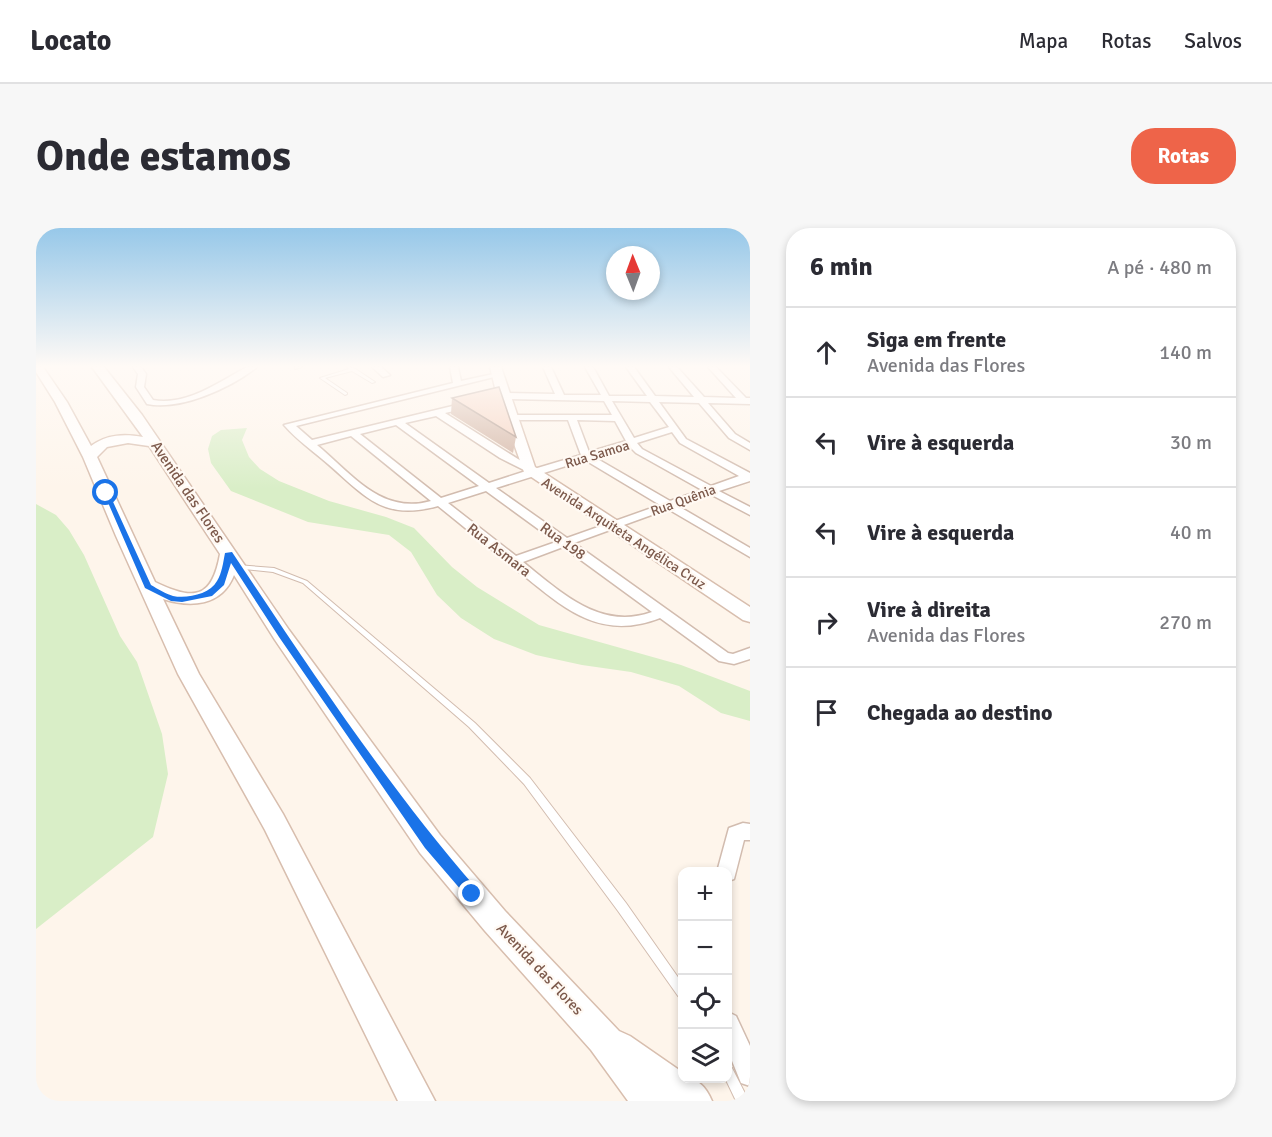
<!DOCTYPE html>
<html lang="pt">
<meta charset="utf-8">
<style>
body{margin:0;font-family:Signika,sans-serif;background:#f7f7f7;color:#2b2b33}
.controls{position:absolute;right:18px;bottom:18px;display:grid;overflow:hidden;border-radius:12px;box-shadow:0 3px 9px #0003}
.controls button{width:54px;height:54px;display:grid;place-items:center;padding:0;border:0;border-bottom:2px solid #e1e1e2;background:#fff;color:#2b2b33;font:30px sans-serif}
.compass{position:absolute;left:570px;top:18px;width:54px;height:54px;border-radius:50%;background:#fff;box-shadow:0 3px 9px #0003;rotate:359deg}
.stop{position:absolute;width:18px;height:18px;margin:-14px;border:4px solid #1a73e8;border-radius:50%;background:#fff}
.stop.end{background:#1a73e8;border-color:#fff;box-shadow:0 2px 6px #0008}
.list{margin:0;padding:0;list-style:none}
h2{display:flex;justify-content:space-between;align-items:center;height:78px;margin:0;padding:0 24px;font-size:26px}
h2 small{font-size:20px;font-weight:400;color:#7c7c81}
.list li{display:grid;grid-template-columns:39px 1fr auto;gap:18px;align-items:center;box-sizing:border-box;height:90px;padding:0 24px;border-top:2px solid #e1e1e2}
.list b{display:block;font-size:22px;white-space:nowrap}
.list p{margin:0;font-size:20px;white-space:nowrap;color:#7c7c81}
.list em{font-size:20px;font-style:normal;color:#7c7c81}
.icon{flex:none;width:33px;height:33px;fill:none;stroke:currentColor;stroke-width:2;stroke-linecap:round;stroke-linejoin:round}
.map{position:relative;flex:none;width:714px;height:873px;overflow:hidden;border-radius:24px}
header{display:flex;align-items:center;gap:36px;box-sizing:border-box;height:84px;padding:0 30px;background:#fff;border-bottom:2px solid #e1e1e2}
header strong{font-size:28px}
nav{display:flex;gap:33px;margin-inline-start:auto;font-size:21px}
.intro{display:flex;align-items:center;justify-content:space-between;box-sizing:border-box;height:144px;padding:0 36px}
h1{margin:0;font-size:42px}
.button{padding:15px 27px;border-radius:24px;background:#ee6449;color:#fff;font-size:21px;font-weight:700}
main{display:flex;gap:36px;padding:0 36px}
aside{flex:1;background:#fff;border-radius:24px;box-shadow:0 3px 9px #0003}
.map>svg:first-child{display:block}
.green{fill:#d9eec7}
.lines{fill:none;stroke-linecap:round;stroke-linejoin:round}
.lane-casing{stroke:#d2bcaf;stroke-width:2}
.street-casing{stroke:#d2bcaf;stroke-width:3}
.secondary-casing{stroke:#d8beae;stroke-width:3}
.lane{fill:#fff;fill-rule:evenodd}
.street{fill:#fff;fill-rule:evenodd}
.secondary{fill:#fff;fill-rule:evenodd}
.wall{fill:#d3b5a5}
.building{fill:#f5d2c0;stroke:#ac9386;stroke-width:1.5}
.route{fill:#1a73e8}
.labels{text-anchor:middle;stroke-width:4.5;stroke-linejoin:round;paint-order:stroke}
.far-street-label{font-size:14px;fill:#7c594b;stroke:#fff9f3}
.street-label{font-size:15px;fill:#7c594b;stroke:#fff9f3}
</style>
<header>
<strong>Locato</strong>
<nav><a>Mapa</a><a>Rotas</a><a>Salvos</a></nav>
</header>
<div class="intro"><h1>Onde estamos</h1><a class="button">Rotas</a></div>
<main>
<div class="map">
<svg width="714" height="873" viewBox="0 0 714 873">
<rect width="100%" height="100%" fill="#fef5eb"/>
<path class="green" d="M 211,200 L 206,212 L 213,229 L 224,241 L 243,253 L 293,273 L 350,289 L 378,300 L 416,339 L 441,359 L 503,397 L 645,437 L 714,463 L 714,493 L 685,485 L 643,458 L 595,444 L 546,437 L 500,427 L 458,411 L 425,390 L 401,367 L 375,324 L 353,307 L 272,294 L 195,263 L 175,235 L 172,221 L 176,208 L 185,202 Z
M 0,276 L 20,287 L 33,302 L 48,327 L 84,408 L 101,434 L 126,506 L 132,546 L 117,609 L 0,701 Z"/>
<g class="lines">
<defs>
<path id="lane" d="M 260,139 L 266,139 L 259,141 L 259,139 Z
M 311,139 L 318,140 L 339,154 L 336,155 L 316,143 L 289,150 L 311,165 L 311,166 L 309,167 L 284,150 L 313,141 Z
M 201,337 L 238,340 L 271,353 L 439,495 L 494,550 L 590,675 L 646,755 L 646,770 L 642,768 L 582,683 L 488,556 L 433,499 L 267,355 L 237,344 L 199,340 L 198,339 Z
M 692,838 L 696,840 L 713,873 L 700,873 L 689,850 L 692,850 Z"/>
<path id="street" d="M 97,139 L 105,139 L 110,146 L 108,159 L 117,172 C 151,178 183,154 211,139 L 221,139 C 195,160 144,183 111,176 L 100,159 L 102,146 Z
M 336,139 L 345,139 L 354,147 L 347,149 Z
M 414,139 L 422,139 L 425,153 L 462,145 L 466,147 L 260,198 L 276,212 L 433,174 L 437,177 L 436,179 L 409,185 L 498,241 L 545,227 L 532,192 L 484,192 L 481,191 L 481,187 L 576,187 L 568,173 L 467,171 L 456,174 L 452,171 L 467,165 L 519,166 L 507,139 L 515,139 L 528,167 L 565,167 L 549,139 L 557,139 L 573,168 L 611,168 L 590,139 L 598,139 L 619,168 L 658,169 L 633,139 L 641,139 L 668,169 L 700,170 L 672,139 L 680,139 L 710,170 L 714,170 L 714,176 L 672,175 L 699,206 L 714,215 L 714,222 L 693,210 L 663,175 L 623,174 L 650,211 L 714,245 L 714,253 L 683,263 L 714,279 L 714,287 L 674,266 L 642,278 L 714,320 L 714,329 L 632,281 L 538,315 L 692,425 L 697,426 L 714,420 L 714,431 L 698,436 L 683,433 L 624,390 C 560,415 524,376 477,339 C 452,319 427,298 402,278 C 347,293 330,269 292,236 C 276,222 262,213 248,197 L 417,155 ZM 576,173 L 614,174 L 633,199 L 598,210 ZM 400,188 L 464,230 L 490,243 L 453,255 L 369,195 ZM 541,192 L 579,193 L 590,213 L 553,224 ZM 360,197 L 443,258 L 405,270 L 324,206 ZM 636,204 L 644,215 L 703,248 L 675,258 L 606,221 L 601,215 ZM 315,208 L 395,273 C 345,287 316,246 281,217 ZM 593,218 L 600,225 L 666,262 L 634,273 L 558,229 ZM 549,232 L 624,277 L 531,310 L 460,260 ZM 450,263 L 520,314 L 480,328 L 412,275 ZM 527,319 L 616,384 C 564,403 525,364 487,334 Z
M 707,595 L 714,596 L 714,612 L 708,612 L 698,651 L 692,653 L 692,644 L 681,644 L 693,600 Z
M 692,784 L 700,788 L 714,818 L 714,858 L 705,855 L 692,823 Z"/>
<path id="secondary" d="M 0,139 L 7,139 L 31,174 L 55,218 C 71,206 89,206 107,209 L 56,139 L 68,139 L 106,187 L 253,402 L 404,607 L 469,683 L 583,803 L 594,808 L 646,844 L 646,850 C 662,850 670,859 676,873 L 592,873 L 555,822 L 449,703 L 384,625 L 239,412 L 198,347 C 186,378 155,380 127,371 L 163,446 L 247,586 L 399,873 L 362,873 L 229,602 L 142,446 L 80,308 L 47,229 L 19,174 L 0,144 ZM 92,215 L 113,218 L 184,326 C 176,371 158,373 119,354 L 61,229 L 71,219 Z
M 454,139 L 465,139 L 499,239 L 714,379 L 714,394 L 707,392 L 488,244 L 461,168 Z"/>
</defs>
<use href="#lane" class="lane-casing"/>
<use href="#street" class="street-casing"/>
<use href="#secondary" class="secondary-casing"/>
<use href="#lane" class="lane"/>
<use href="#street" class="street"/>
<use href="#secondary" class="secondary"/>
</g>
<path class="wall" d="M 416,170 L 480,209 L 477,225 L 415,186 Z"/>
<path class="building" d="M 463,159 L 480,209 L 416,170 Z"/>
<linearGradient id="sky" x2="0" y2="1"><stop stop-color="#97c8e9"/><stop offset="0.53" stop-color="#fffaf6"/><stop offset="1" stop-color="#fffaf6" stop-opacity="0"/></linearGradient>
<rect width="714" height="261" fill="url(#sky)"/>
<path class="route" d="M 67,263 L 73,265 L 115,357 C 122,361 130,366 137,368 C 151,371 174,366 181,353 C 186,345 187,335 189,325 L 196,324 C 273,439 350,557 441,661 L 443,666 L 441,670 L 436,672 L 432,670 L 389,620 L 243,409 L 195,335 L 188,357 L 176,368 L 146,374 L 135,373 L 109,360 Z"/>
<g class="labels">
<g class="far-street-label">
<text transform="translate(561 226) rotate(-17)" y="5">Rua Samoa</text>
<text transform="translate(647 272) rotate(-20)" y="5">Rua Quênia</text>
<text transform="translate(588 305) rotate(33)" y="5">Avenida Arquiteta Angélica Cruz</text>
</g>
<g class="street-label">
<text transform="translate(152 264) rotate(56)" y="5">Avenida das Flores</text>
<text transform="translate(527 313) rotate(36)" y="5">Rua 198</text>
<text transform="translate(463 322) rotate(38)" y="5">Rua Asmara</text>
<text transform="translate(504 741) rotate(47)" y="5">Avenida das Flores</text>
</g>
</g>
</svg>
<div class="controls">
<button>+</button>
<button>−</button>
<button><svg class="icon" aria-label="locate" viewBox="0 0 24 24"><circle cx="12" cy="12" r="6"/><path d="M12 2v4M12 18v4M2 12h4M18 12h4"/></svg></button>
<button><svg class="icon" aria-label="layers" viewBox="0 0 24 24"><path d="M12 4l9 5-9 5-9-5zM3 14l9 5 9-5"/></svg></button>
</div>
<svg class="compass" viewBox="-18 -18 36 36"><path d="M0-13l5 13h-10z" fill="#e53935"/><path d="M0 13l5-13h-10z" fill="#7c7c81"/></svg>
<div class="stop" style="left:70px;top:265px"></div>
<div class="stop end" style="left:436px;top:666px"></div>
</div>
<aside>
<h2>6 min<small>A pé · 480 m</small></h2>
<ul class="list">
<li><svg class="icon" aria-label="ahead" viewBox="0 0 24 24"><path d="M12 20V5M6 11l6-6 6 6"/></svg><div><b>Siga em frente</b><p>Avenida das Flores</p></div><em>140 m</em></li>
<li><svg class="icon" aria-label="left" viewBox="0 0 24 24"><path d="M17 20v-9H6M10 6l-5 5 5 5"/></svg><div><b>Vire à esquerda</b></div><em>30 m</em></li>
<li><svg class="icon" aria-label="left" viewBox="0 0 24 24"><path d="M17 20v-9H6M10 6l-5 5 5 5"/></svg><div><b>Vire à esquerda</b></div><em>40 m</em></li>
<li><svg class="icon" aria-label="right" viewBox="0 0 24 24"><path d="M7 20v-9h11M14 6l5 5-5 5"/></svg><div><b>Vire à direita</b><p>Avenida das Flores</p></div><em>270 m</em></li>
<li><svg class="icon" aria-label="arrive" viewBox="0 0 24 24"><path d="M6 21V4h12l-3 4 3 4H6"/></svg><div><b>Chegada ao destino</b></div></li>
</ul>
</aside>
</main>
